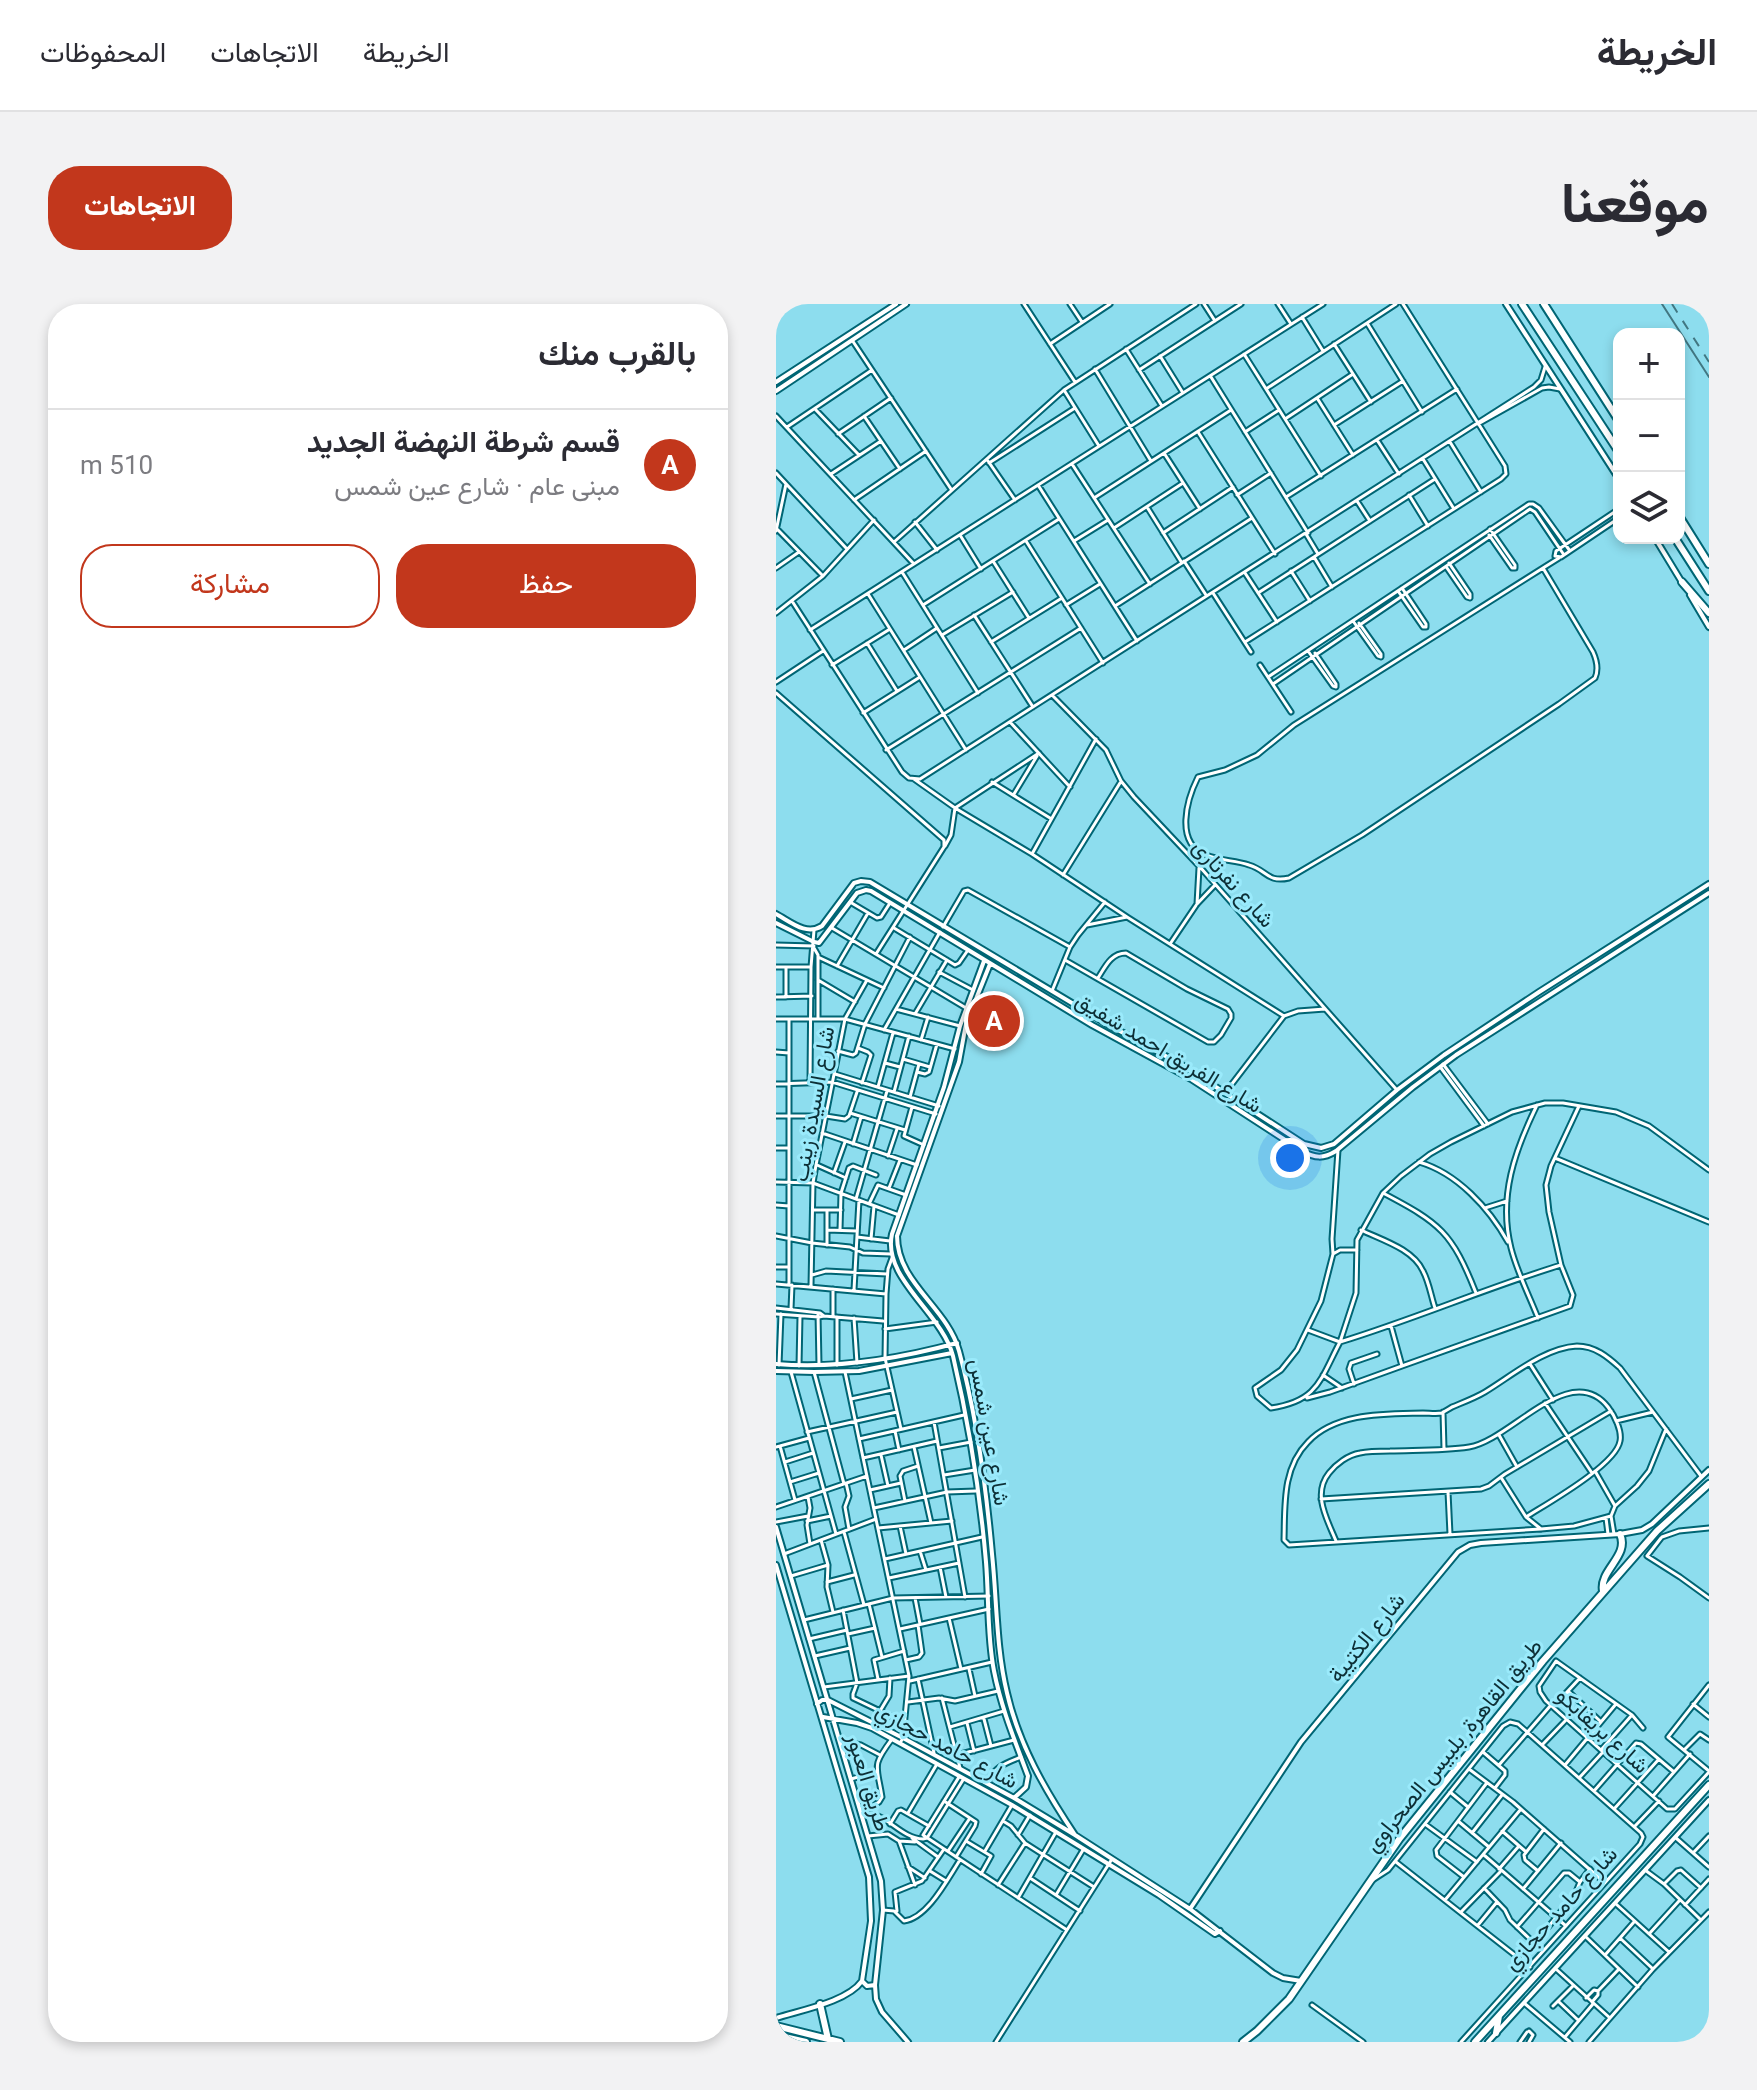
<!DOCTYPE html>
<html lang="ar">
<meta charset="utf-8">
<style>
body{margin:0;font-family:Roboto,Vazirmatn,sans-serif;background:#f2f2f3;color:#2b2b33;direction:rtl}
.controls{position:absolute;right:24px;top:24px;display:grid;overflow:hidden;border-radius:16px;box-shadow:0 4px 12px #0003}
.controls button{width:72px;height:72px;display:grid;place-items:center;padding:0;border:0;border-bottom:2px solid #e1e1e2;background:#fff;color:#2b2b33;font:40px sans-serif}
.you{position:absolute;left:514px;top:854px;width:28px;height:28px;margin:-20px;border:6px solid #fff;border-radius:50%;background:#1a73e8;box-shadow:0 0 0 12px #1a73e833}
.badge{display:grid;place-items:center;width:52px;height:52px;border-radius:50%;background:#c2371c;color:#fff;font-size:26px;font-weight:700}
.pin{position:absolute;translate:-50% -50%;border:4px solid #fff;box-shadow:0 2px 8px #0006}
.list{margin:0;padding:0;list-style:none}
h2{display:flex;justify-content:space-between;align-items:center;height:104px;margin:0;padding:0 32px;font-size:34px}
h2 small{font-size:26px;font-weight:400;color:#7c7c81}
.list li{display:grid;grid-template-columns:52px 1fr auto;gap:24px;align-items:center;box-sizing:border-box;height:112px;padding:0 32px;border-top:2px solid #e1e1e2}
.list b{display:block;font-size:30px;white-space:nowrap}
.list p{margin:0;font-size:26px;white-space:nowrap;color:#7c7c81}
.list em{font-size:26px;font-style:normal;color:#7c7c81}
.actions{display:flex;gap:16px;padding:24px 32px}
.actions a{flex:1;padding:18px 0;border:2px solid #c2371c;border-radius:32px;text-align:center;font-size:28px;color:#c2371c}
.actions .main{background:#c2371c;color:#fff}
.icon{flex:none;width:44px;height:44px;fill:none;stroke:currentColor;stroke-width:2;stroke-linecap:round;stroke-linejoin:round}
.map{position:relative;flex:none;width:933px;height:1738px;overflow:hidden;direction:ltr;border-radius:32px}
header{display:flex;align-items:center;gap:48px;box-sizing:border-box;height:112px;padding:0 40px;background:#fff;border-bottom:2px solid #e1e1e2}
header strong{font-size:38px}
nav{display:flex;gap:44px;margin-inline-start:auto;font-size:28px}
.intro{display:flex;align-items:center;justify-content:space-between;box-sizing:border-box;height:192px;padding:0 48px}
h1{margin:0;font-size:56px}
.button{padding:20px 36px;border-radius:32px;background:#c2371c;color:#fff;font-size:28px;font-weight:700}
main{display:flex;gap:48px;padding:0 48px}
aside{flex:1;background:#fff;border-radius:32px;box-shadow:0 4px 12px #0003}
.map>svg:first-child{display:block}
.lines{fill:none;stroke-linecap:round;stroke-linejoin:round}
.minor-casing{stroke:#006574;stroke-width:7}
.tertiary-casing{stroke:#006574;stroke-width:8}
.trunk-casing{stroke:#006574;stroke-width:10}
.minor{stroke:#fff;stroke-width:3}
.tertiary{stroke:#fff;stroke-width:4}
.trunk{stroke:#fff;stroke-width:6}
.tram{stroke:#427782;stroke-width:2}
.rail{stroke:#427782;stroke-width:2;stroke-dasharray:10 10;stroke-linecap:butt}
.labels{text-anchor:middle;stroke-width:6;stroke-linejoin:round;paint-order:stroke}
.street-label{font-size:22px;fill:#0d2f36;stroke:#9aeafb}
</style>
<header>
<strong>الخريطة</strong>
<nav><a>الخريطة</a><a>الاتجاهات</a><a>المحفوظات</a></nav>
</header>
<div class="intro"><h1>موقعنا</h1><a class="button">الاتجاهات</a></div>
<main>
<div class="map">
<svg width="933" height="1738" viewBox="0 0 933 1738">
<rect width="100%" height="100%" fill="#8dddee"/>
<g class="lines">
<defs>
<path id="minor" d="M 248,0 L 299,78
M 294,0 L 306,18
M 428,0 L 439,17
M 502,0 L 515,20
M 526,13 L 547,47
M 591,19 L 646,108
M 76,36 L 175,185
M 274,40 L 334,0
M 558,40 L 595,98
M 350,45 L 386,102
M 468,50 L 545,172
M 384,52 L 407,89
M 319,65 L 375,157
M 363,66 L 465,0
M 435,73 L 532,229
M 490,85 L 620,0
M 288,86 L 323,142
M 541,94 L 577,151
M 39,105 L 83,151
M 0,112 L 138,260
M 88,112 L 124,165
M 509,115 L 577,70
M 702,120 L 766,84 L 773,83 L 784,85
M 558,121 L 627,77
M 11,123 L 96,66
M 422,128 L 499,250
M 469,128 L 503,106
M 62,130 L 115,94
M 601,136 L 623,170
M 674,138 L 705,188
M 388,149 L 424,205
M 647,155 L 678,205
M 212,157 L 239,196
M 213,159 L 299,104
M 296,160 L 374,280
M 0,169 L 71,245
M 55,170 L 105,137
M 262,181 L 361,337
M 461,191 L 495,169
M 633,191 L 652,222
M 510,193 L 681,85
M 318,194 L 455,106
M 78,196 L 150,147
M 581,197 L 594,217
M 371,203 L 406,259
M 843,205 L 780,247 L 779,252 L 785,253 L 843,214
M 139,218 L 161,246
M 338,224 L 407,179
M 1,225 L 47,272
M 0,227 L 10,180
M 387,229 L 457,183
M 530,230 L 542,250
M 184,231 L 205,265
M 713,231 L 736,264 L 739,264 L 739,261 L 714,225
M 250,237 L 327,359
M 298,237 L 332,216
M 118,238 L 288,86 L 420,0
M 538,253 L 556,283
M 217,257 L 253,314
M 408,257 L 430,291
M 0,264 L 23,248
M 671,264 L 691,293 L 694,294 L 694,290 L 673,259
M 767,264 L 817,348 C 821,357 823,365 819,374 L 783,400 L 586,531 L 513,574 C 491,579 491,566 473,561 C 459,556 444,557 430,551 C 398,539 411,495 422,473 L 449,466 L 481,451 L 518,421 L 767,264 L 783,254
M 515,267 L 534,297
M 126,268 L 202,389
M 469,269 L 501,318
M 622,287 L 647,323 L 650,323 L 650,320 L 626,284
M 437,289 L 475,348
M 482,289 L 659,175
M 92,290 L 190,446
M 16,297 L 126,468 L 133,474 L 144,475 L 758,83 L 765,76 L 769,63
M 147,301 L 283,215
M 290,301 L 324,280
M 339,302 L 476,214
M 0,309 L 47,272 L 98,216
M 198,311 L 257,403
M 577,317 L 602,352 L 605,353 L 605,350 L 583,319
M 34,326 L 547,0
M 166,331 L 237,288
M 215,338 L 286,294
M 469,338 L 725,175 L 730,170 L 729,162 L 627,0
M 91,339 L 121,387
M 128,346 L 161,324
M 532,347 L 557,382 L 560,383 L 560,380 L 539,349
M 56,361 L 114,325
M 484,361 L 515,408
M 492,373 L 753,200 L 757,200 L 763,204 L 794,247
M 0,378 L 47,347
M 497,380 L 754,205 L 759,208 L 788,251
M 0,389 L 168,536 L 168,543 L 100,650
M 276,391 L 330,446 L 345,477 L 358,493 L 424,563 L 620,785
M 87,409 L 144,373
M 234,418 L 294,483
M 110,446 L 305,324
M 138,475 L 179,504 L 256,550 L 351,613 L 508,712
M 216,478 L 274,514
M 238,490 L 261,452
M 169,542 L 175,531 L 179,504 L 263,449
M 256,550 L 320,435
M 287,571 L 344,479
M 74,598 L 101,614 L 105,613 L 114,599
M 421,600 L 423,564
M 311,621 L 351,613
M 167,623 L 188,587 L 192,586 L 294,643
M 56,624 L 190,704
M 118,624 L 179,661 L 183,659 L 192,646
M 394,640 L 421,600 L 439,581
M 0,641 L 38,642
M 38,644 L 42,651 L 42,715
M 42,653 L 108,684
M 289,656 L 432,738 L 438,738 L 445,731 L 455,714 L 455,710 L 452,705 L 411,685 L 350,649 C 335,649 329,663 322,674
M 61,662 L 92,609
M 0,663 L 35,663
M 10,664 L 10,693
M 163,668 L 197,686
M 42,676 L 79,698
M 276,687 L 294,643 L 302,631 L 329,598
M 0,693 L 36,692
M 120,705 L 184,722
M 139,710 L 171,656
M 0,715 L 69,715 L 179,745
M 108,726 L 164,628
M 145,736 L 152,713
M 82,744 L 92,748 L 95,751 L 86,779
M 62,747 L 77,751 L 80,749 L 89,720 L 134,633
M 0,748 L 13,749
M 127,755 L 154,763
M 109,759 L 124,763
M 667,760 L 712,820
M 665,764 L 708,822
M 141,768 L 149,770 L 153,768 L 161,740
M 59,770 L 163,802
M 34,778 L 35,663 L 38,626
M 0,780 L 56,778 L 160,810
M 102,783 L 117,729
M 118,788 L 133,732
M 449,789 L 508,712 L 522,707 L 549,705
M 134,793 L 143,760
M 761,801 C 739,846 722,893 735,944 C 741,968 753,991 762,1014
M 136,803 L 128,832 L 148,841
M 74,809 L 129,826
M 0,812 L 50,812 L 69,815 L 73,812 L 81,788
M 46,829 L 141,861
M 77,840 L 85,813
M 0,844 L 13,844
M 112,852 L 121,825
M 779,854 L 933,918
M 643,858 C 681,869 713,904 732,938
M 41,861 L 70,874
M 58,869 L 69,838
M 0,878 L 37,879 L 123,911
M 113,884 L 124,856
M 607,889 C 664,919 676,928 700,989
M 80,895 L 111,787
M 93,900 L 102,881 L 130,891
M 0,901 L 13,902
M 709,904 L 731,897
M 37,906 L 65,906
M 51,926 L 81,927
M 64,926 L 65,889 L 73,864 L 77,862 L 100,871
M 585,926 C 606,936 637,945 647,967 C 653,978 655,992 659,1004
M 0,932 L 36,939 L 74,943 L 87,949 L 115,950
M 81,933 L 114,937
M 95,935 L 98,902
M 51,941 L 51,906
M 557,950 L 556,935 L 562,846
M 116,954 L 112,965 L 110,990 L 109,1054 L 125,1125
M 785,961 C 710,984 639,1015 564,1038 L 580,989 L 581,936 L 607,889 L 625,872 L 654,850 L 675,838 L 736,808 L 769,799 L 787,799 L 840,808 L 873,822 L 933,866
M 0,963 L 13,963
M 36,971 L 50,967 L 111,970
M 0,980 L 110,990
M 13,980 L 13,715
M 35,982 L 37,879 L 40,861 L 69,715 L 91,676
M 78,986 L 83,896
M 0,1004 L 44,1009 L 48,1012 L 107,1017
M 15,1005 L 16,981
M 42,1009 L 43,1061
M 0,1010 L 43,1013 L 48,1012
M 57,1012 L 57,985
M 61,1013 L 61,1061
M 78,1014 L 81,1059
M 615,1022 L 626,1062 L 794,1002 L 797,991 L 785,961 L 773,908 L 770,881 L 775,862 L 803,802
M 109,1025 L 161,1018
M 532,1026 L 564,1038 C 544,1076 542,1097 495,1104 L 481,1092 L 479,1084 L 505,1066 L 521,1046 L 545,997 L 557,950 L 564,946 L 581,946
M 754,1060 L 777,1096
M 3,1061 L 5,1010
M 23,1062 L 24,1012
M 15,1068 L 60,1230
M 38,1068 L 68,1180
M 69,1068 L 133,1372 L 127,1434 L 124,1439
M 547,1071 L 566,1084
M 578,1080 L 573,1065 L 575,1059 L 601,1050
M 531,1094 L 554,1088 L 626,1062
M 75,1095 L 116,1086
M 769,1099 L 816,1169
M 667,1108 L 668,1145
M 840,1117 L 877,1108
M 158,1118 L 189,1293
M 119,1127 L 123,1146
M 31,1128 L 121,1108
M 723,1131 L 741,1163
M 83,1135 L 188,1111
M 4,1142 L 19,1196
M 0,1143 L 33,1134
M 138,1143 L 155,1219
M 163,1144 L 195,1138
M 105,1151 L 112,1182
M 87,1154 L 161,1137
M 9,1158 L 37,1149
M 819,1167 L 839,1202
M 168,1171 L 199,1166
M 726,1175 L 750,1213 L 765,1225
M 14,1178 L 43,1169
M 70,1179 L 73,1192 L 69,1203 L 73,1225
M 94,1186 L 125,1179
M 672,1188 L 674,1230
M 32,1193 L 34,1204 L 31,1221 L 34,1240
M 545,1195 L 705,1185 L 713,1182 L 729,1170 L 835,1107
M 129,1197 L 124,1172 L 127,1167 L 142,1162
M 0,1203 L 91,1172
M 98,1204 L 171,1188 L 200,1187
M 835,1212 L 798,1222 L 765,1225 L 513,1241 L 508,1236 C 509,1202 506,1164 532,1138 C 560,1108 610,1110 647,1109 C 653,1109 660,1110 666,1109 C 669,1107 673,1105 676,1103 C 688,1098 699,1094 709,1088 C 737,1071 768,1044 801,1042 C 819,1042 832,1053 844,1064 L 925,1172
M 830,1214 L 832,1230
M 31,1217 L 55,1212
M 0,1218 L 32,1212
M 124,1222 L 130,1250
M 102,1224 L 176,1217
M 68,1228 L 88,1301
M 838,1230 L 835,1212 L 839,1202 L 861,1182 L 873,1167 L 890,1125
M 886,1233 L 903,1227 L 933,1224
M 885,1234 L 871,1252 L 904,1273 L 933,1294
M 45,1236 L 52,1261 L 51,1283 L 57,1308
M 560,1237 C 551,1215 536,1190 553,1169 C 560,1160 572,1151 584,1149 C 593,1147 604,1147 614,1147 C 640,1146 667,1147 693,1143 C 734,1137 794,1055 832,1103 C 839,1112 846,1127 844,1137 C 840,1161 772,1199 750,1213
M 144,1247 L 150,1266
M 8,1250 L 100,1215
M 109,1255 L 206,1233
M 164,1263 L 170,1293
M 15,1272 L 52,1261
M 113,1274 L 183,1259
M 51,1278 L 78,1271
M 139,1294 L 144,1320
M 93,1300 L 106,1353
M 67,1306 L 81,1379 L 77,1390 L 77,1394 L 129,1419
M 173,1314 L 185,1365
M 28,1316 L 117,1294 L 213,1292
M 124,1325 L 213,1305
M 72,1330 L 99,1324
M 33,1335 L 71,1326
M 39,1352 L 74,1344
M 130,1356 L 143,1353 L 146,1349 L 142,1321
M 193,1365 L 199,1392
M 102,1375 L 98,1356 L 128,1347
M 142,1375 L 158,1449
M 134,1377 L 216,1358
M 933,1381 L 892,1433 L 933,1467
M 48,1383 L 133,1372
M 792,1387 L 824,1417
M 166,1394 L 184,1464
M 132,1398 L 163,1394 L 179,1397 L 222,1387
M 917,1400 L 933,1413
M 777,1403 L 804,1374
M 104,1407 L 113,1392 L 114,1374
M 208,1415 L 215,1442
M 191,1419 L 198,1447
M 174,1423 L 228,1407
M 867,1424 L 856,1411 L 780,1357 L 763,1382 L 764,1388 L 770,1397 L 891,1505 L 899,1505 L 933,1468
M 64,1437 L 85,1441 L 104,1451
M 766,1441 L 791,1415
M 825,1446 L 856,1411
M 908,1446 L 924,1430 L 933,1436
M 707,1448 L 729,1467 L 729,1471 L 719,1484
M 181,1451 L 238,1436
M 723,1461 L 775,1401
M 789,1461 L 840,1400
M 693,1465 L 737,1498 L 828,1578
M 803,1474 L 827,1448
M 75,1475 L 100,1468
M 212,1479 C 217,1463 230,1459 245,1453
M 818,1487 L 860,1439 L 865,1440 L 898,1468
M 674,1488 L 692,1503
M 877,1492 L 914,1450
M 168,1497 L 200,1518 L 199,1522 L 180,1553
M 838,1505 L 883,1455
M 85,1509 L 103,1498 L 106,1493 C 101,1461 95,1463 116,1435
M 132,1509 L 161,1460
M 87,1510 C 109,1506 123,1534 147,1535
M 227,1517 L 235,1522 L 249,1539 L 318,1583
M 682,1517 L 713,1543
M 114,1520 L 122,1507 L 125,1506 L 153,1522
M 649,1520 L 701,1558
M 859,1522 L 883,1497
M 726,1527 L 749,1547
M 696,1529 L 726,1491
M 147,1531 L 291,1626
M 147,1531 L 183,1473
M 242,1531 L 254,1511
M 92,1532 L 112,1530 L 123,1537 L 139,1581
M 136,1534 L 162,1553
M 900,1534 L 933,1563
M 147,1535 L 151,1534 L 187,1476
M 123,1537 L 139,1538
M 190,1537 L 215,1552 L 205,1570
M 172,1547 L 194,1514
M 209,1547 L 236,1501
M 917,1549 L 933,1532
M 708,1551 L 790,1622
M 620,1558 L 754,1663
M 132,1563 L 149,1574
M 723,1565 L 743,1542
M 869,1566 L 888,1580 L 925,1616
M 154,1567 L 170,1577
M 762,1567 L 749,1556 L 748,1551 L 768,1525
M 688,1573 L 661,1552 L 660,1546 L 710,1480
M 254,1574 L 304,1607
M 595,1577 L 612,1566 L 727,1422 L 734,1418 L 742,1420 L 865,1529 L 867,1533 L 864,1540 L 685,1738
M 888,1580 L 901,1567 L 905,1566 L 925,1584
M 222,1581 L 249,1539
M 708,1584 L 729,1606 L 734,1616 L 758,1639
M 747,1585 L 785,1539
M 280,1591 L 307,1546
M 242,1594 L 280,1528
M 669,1596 L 745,1505
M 840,1600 L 893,1648
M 909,1601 L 933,1575
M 107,1606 L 118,1607 L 128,1617 C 152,1614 172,1574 184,1556
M 121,1607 L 119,1588 L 146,1577 L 168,1545
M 685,1608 L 724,1568
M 702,1621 L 721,1598
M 741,1623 L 788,1569 L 793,1569 L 804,1578
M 873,1630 L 903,1597
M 810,1633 L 862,1683
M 844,1634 L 877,1665
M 829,1651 L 858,1618
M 747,1654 L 799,1590 L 804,1578 L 814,1565
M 781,1666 L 834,1714
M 810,1694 L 818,1686 L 822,1687
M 782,1697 L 802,1716
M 816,1698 L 822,1691 L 822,1687 L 843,1665
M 748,1699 L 794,1738
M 536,1701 L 587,1738
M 777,1702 L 797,1682
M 753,1727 L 757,1731 L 753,1738
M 789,1733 L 817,1700
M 220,1738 L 336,1555
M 744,1738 L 751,1728
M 813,1738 L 877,1665 L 933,1608"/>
<path id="tertiary" d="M 730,0 L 843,175
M 0,78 L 120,0
M 0,87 L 130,0
M 879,234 L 907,280
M 914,291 L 933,323
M 0,610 C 15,618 30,632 46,622 L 78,579 L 85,577 L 94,578 L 331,720 L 406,761 L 528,840 L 545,844 L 558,840 L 621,786 L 668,751 L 763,688 L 933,580
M 0,619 L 38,638 L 43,639 L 81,589 L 90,586 L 95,587 L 316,721 L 415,775 L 526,847 C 539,854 547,855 560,847 L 637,783 L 680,751 L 933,589
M 208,657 L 184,722 L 168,783 L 116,930 C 106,974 166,1009 177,1052 C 193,1120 204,1188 210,1258 C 213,1294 211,1332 218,1367 C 225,1403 239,1437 252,1472 L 250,1483 L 238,1494
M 214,660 L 190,720 L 183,758 L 121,932 C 121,979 171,1003 183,1047 C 201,1113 210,1182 216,1250 C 221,1297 220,1344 231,1389 C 243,1441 269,1486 299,1531
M 0,1060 C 61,1065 122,1055 181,1039
M 0,1067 L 38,1068 L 83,1067 L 176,1049
M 0,1223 L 105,1577 L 107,1606 L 99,1681 L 100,1695 L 106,1708 L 132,1738
M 0,1261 L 93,1573 L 95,1617 L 86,1677 C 71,1698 25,1706 0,1714
M 41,1400 L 46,1396 L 52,1396 L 127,1434 L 238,1494 L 299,1531 L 414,1605 L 497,1669 L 507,1674 L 525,1677
M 47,1413 L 81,1419 L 96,1424 L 236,1501 L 383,1591 L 439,1630 L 444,1627
M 414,1605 L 525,1438 L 682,1248 L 694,1241 L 705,1239 L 844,1230 L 866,1226 L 876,1220 L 933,1166
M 86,1677 L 91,1682 L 99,1681
M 712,1738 L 933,1496"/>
<path id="trunk" d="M 746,0 L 843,148
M 768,0 L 843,117
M 903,212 L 933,260
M 899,234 L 933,287
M 906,278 L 933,309
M 827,1287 C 823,1266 854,1252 844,1230
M 44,1700 L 52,1735
M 0,1722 L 64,1738
M 720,1729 L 723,1712
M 0,1731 L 30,1738
M 467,1738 L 481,1727 L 513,1695 L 624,1534 L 767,1357 L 881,1227 L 933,1180
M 699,1738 L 933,1481"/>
</defs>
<use href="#minor" class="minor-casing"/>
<use href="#tertiary" class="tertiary-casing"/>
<use href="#trunk" class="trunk-casing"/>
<use href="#minor" class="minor"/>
<use href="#tertiary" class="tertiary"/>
<use href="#trunk" class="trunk"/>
<path class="tram" d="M 886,0 L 933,73"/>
<path class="rail" d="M 896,0 L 933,58"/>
</g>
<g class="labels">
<g class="street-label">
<text transform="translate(458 579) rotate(48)" y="8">شارع نفرتارى</text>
<text transform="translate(393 748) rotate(31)" y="8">شارع الفريق احمد شفيق</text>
<text transform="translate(37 800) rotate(-80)" y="8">شارع السيدة زينب</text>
<text transform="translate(214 1128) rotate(80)" y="8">شارع عين شمس</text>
<text transform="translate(590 1333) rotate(-51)" y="8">شارع الكتيبة</text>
<text transform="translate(827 1426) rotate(42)" y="8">شارع بريفابكو</text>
<text transform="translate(171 1441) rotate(28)" y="8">شارع حامد حجازي</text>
<text transform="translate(677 1441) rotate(-51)" y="8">طريق القاهرة, بلبيس الصحراوي</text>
<text transform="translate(93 1478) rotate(73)" y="8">طريق العبور</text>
<text transform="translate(784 1604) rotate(-48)" y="8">شارع حامد حجازي</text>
</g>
</g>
</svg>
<div class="controls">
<button>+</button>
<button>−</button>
<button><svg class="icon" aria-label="layers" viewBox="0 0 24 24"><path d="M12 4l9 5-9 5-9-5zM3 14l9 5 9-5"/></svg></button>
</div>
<div class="you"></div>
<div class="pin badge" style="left:218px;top:717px">A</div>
</div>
<aside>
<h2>بالقرب منك<small></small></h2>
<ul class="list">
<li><span class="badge">A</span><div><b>قسم شرطة النهضة الجديد</b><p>مبنى عام · شارع عين شمس</p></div><em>510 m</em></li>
</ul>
<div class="actions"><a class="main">حفظ</a><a>مشاركة</a></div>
</aside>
</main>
